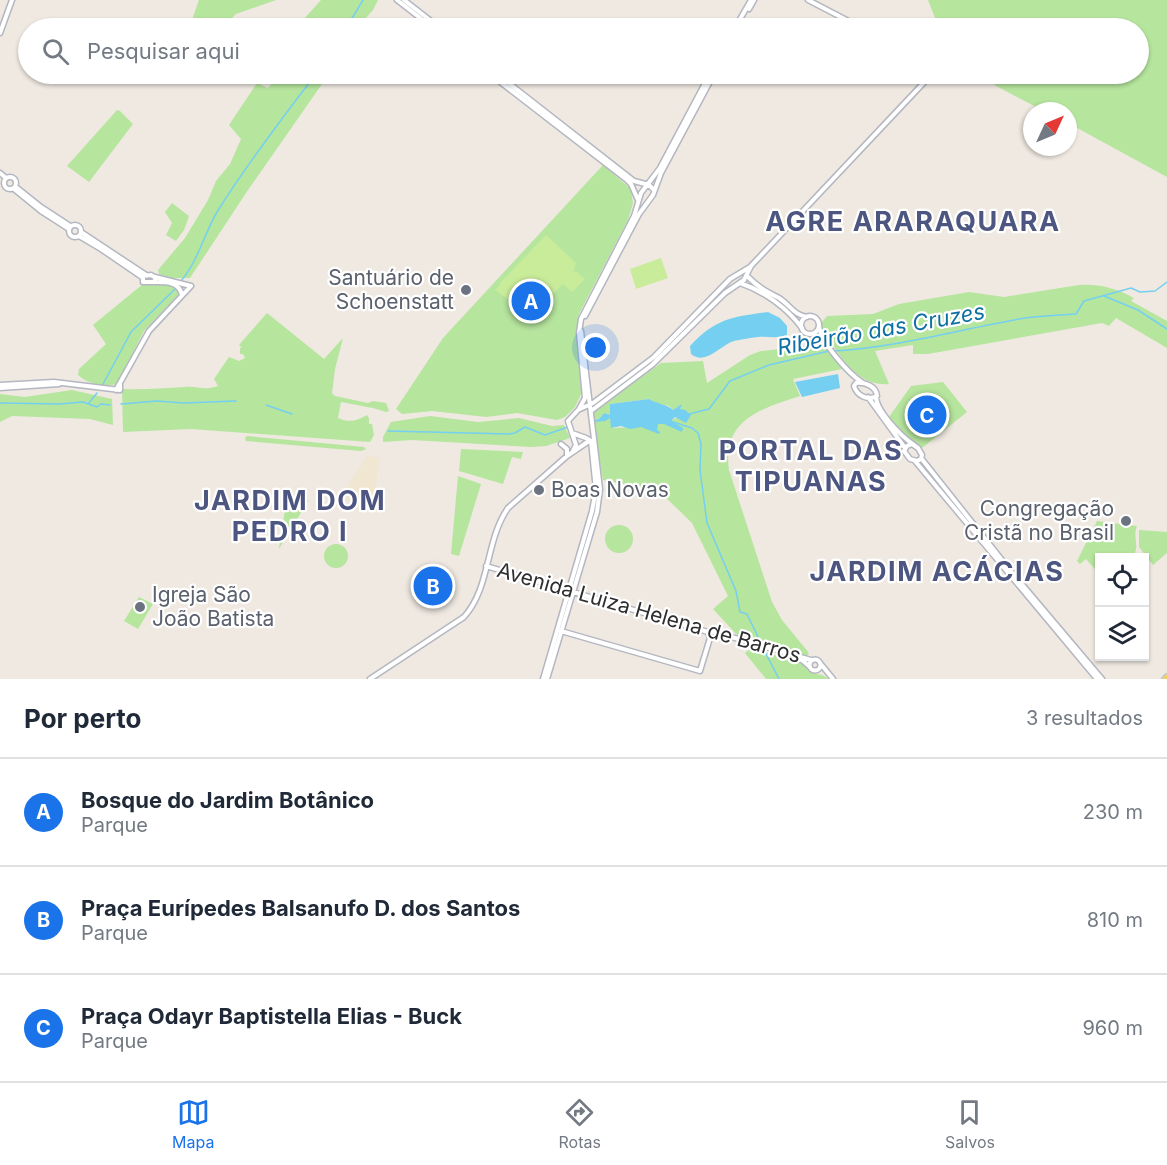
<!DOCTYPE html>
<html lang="pt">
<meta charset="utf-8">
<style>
body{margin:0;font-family:Inter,sans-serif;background:#f2f2f3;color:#1f2937}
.controls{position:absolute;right:18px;bottom:18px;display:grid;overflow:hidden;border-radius:0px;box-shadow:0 2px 4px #0004}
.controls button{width:54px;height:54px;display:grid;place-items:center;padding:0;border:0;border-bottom:2px solid #e0e1e3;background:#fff;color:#1f2937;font:30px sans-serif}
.compass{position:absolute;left:1023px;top:102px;width:54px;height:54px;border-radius:50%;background:#fff;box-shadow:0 2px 4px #0004;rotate:46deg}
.you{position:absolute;left:596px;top:348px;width:21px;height:21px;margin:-15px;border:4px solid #fff;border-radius:50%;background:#1a73e8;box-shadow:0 0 0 9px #1a73e833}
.badge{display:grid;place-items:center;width:39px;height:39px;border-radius:50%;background:#1a73e8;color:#fff;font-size:20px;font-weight:700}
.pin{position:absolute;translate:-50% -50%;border:3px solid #fff;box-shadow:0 2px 6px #0006}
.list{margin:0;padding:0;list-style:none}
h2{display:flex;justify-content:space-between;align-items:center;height:78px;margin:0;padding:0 24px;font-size:26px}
h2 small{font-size:20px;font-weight:400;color:#747a83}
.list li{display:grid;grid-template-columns:39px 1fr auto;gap:18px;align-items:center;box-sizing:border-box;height:108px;padding:0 24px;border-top:2px solid #e0e1e3}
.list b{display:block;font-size:22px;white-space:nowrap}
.list p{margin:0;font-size:20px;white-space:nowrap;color:#747a83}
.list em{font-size:20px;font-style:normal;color:#747a83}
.icon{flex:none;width:33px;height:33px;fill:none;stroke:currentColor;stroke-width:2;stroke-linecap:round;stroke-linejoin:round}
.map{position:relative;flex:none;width:1167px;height:679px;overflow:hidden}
.search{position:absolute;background:#fff;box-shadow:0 2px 4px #0004;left:18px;right:18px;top:18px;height:66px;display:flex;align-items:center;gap:15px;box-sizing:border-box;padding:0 21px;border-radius:33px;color:#747a83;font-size:22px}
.sheet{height:402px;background:#fff}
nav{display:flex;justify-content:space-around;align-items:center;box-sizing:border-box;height:84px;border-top:2px solid #e0e1e3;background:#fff;font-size:16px;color:#747a83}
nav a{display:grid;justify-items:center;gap:3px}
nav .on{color:#1a73e8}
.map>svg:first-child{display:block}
.education{fill:#f0e6d1}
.green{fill:#b6e59e}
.pitch{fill:#c9ec9a}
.water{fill:#75cff0}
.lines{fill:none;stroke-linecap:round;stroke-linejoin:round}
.stream{stroke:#75cff0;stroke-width:1.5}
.secondary-casing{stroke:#b4b7c1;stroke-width:7}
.primary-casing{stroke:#c9c9c9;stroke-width:8}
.secondary{stroke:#fff;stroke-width:4}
.primary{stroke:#f2d163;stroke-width:4.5}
.worship-dot{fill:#6b7280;stroke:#fff;stroke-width:2}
.labels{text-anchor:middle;stroke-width:4.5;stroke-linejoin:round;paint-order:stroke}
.worship-label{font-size:21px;fill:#5b616d;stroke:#fff;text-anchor:end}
.street-label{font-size:21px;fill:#2e2e2e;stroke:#fff}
.water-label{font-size:22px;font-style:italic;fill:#0d6fa3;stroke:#fff}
.district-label{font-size:27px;font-weight:bold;letter-spacing:1.5px;fill:#4d5680;stroke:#fff}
</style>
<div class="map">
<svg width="1167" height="679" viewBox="0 0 1167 679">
<rect width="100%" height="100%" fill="#efe9e1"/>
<path class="education" d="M 367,456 L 380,458 L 373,505 L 338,500 Z"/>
<path class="green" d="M 199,0 L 276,0 L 236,14 L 222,28 L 188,28 L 194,19 L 193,17 Z
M 321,0 L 378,0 L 373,10 L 357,28 L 307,28 L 309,26 L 303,20 Z
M 928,0 L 1167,0 L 1167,177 L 1068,123 L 1068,111 L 1044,111 L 998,87 L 978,74 L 1138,74 L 1138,28 L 939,28 Z
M 272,74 L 329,74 L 248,190 L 190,278 L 170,278 L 159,274 L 158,270 L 185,238 L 208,200 L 216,181 L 230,164 L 241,139 L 229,125 L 257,83 L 268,88 L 276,78 Z
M 117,110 L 120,111 L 133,124 L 89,182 L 67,166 Z
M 603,165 L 631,189 L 633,203 L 628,220 L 579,314 L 577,333 L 582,392 L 575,407 L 565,417 L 557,420 L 517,413 L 486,417 L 432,411 L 402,414 L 396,409 L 443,338 Z
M 172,203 L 189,216 L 184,230 L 176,241 L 166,235 L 172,223 L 165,212 Z
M 143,284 C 155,283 166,283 178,287 L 179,294 L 144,331 L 117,384 C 105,387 87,384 78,375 L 79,369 L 106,344 L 93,325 Z
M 1079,285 C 1100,284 1115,288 1134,298 L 1131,301 L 1167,321 L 1167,348 L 1116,318 L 1109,326 L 1102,323 L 928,354 L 913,354 L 913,345 L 875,351 L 889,384 C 855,387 840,354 822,330 L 822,322 L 827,316 L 873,314 L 899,304 L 969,292 L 1004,297 Z
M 267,313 L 324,359 L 343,338 L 335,369 L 332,393 L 335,396 L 368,403 L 373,401 L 386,403 L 389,411 L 386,412 L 373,408 L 341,402 L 338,418 C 350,423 356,421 367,415 L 369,418 L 369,424 L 372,424 L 374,435 L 370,442 L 191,429 L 123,432 L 122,389 C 143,390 164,388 185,387 C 199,386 203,391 218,386 L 214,379 L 229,357 L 239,361 L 245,358 L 243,354 L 240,354 L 240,348 L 242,348 L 239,345 Z
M 824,344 L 842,369 L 793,379 L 800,396 C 761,409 722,419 729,470 L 772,602 L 782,620 L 809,653 L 806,657 L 738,636 L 713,609 L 728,596 L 692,523 L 659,491 L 603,480 L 593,422 L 610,417 L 612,428 L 641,427 L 657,430 L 657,424 C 668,424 676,417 687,413 L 680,409 L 681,406 L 673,410 L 669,406 L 656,403 L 649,399 L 610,404 L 610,416 L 604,413 L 599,419 L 593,420 L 593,411 L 661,363 L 703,361 L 707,383 L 750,355 L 761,351 Z
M 943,382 L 967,412 L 922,448 L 907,437 L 889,417 L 911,386 Z
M 72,390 L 112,399 L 113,425 L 90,419 L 12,416 L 0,422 L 0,394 L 25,397 Z
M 430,416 L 478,422 L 519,418 L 552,426 L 564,425 L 570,438 L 546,446 L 531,447 L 412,440 L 383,442 L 383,437 L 391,422 Z
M 247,436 L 364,447 L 366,449 L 361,451 L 246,441 L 245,438 Z
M 461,449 L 523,452 L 521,459 L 512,457 L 503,484 L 459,471 Z
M 458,476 L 481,484 L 459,556 L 451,554 Z
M 287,497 L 307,499 L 308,501 L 279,549 Z
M 1097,521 L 1137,526 C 1132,537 1141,549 1132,557 L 1100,558 L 1099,574 L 1086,559 L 1080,564 L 1077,561 Z
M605 539a14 14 0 1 1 28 0a14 14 0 1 1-28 0Z
M 1139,530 L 1167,532 L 1167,553 L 1153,565 L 1139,547 Z
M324 556a12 12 0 1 1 24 0a12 12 0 1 1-24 0Z
M 139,597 L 153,604 L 138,629 L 124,621 Z
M 751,648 L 803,663 L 813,673 L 822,675 L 829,679 L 766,679 L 745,653 Z"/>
<path class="pitch" d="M 546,235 L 576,263 L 573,273 L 576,271 L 585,279 L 572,292 L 563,284 L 531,316 L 495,290 L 500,285 L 499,284 Z
M 661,258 L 668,278 L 636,289 L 630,269 Z"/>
<path class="water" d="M 768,312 L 780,318 L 787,326 L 787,335 C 777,339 768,336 758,337 C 750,338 742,339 734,341 C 720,345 706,366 691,354 L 690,346 C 716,318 733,317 768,312 Z
M 838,374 L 840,388 L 802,397 L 795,382 Z
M 649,399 C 657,404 667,404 673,410 L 682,404 L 680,409 L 685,410 L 691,415 L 686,423 L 675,417 L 671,421 L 683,428 L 682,432 L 664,424 L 658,424 L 657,430 L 660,432 L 659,434 L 641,427 L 630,429 L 621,426 L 611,428 L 610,418 L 605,421 L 593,422 L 593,420 L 599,419 L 604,413 L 610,415 L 610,404 Z"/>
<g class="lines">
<path class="stream" d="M 346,28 L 363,0
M 181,281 C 198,261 204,234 217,212 C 247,164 282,118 316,74
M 1104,296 L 1138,310 L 1167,329
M 834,351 C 899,347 961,329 1025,318 C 1042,316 1059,315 1076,314 L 1084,301 L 1131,288 L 1140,292 L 1155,291 L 1167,282
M 102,386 L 131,332 L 175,289
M 0,403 L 59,404 L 83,402 L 97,407 L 101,404 L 110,405
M 88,404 L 97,393
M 121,404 L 157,401 L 183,403 L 236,401
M 266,405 L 292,414
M 689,414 L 709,409 L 730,381 L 769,365 L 829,351
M 670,421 L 692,428 L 698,433 L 701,444 L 700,470 L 707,523 L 736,591 L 740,612 L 747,614 L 761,643
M 388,431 L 509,434 L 515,433 L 525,427 L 545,435 L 568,427
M 763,648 L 779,679"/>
<defs>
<path id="secondary" d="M 397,0 L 433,28
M 404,0 L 440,28
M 808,0 L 862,28
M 749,9 L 754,0
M 735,28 L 751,0
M 0,33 L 12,0
M 490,74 L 627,180 L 631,184 L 638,200
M 497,74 L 634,181 L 649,185 L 654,190
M 0,173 L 6,178
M4 183a6 6 0 1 1 12 0a6 6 0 1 1-12 0Z
M 16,187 L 41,207 L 70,226
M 14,189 L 41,211 L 69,229
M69 231a6 6 0 1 1 12 0a6 6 0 1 1-12 0Z
M 81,232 L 146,275
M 79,236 L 101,249 L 142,277
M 151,275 L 156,278 L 154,282 L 143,282 L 143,276 Z
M 747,276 C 758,287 765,291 779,298 C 790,305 794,315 807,317
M 154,282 C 165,282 179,281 182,295
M 740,283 C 764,291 787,308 802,328
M 585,316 L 639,214 L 653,195 L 661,173 L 714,74
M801 325a9 9 0 1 1 18 0a9 9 0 1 1-18 0Z
M 819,325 C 820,342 849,374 863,383
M 856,383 C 865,382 876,386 877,396 C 868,401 857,396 854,386 Z
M 0,385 L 54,382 L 120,390 L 120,385
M 0,388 L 59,384
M 116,390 L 149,331 L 191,286 L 155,277
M 868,397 L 905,448
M 876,397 C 877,412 901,436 914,445
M 580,409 L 593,403 L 654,357 L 730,279 L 750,267
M 591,411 L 652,365 L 725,293 L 744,280 L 751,266 L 932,74
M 572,433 L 576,445 L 573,451
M 561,444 L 567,449 L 567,456
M 912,444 L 918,448 L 922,455 L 921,459 L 917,461 L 910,459 L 904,451 L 907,446 Z
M 921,458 L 1009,569 L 1102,679
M 915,461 L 1097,679
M 486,566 L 708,632 L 714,632 L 811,660
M 561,631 L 700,671 L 710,638 L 708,632
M 793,658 L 802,660 L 810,667
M809.5 665a5.5 5.5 0 1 1 11 0a5.5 5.5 0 1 1-11 0Z
M 820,663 L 833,679
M 370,679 L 464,617 C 491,587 485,541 508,508 L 567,456 L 589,441
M 543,679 L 592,511 L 596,490 L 591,441 L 586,438 L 572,433 L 568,421 L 579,409 L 585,398 L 579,333 L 581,319 L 634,216 L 641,193 L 660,168 L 710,74
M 547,679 L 597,512 L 600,489 L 581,331"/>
<path id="primary" d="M 1165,679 L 1167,677"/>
</defs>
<use href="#secondary" class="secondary-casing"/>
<use href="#primary" class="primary-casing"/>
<use href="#secondary" class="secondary"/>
<use href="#primary" class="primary"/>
</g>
<g class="worship-dot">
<circle cx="466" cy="290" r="6"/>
<circle cx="539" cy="490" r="6"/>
<circle cx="1126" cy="521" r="6"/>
<circle cx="140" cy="607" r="6"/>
</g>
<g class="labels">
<g class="worship-label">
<text x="454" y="285">Santuário de<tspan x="454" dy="24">Schoenstatt</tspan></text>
<text x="551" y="497" text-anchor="start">Boas Novas</text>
<text x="1114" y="516">Congregação<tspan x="1114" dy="24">Cristã no Brasil</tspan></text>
<text x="152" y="602" text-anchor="start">Igreja São<tspan x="152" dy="24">João Batista</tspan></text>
</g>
<g class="street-label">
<text transform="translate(649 613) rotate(16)" y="7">Avenida Luiza Helena de Barros</text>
</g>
<g class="water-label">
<text transform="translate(881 329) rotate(-10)" y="8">Ribeirão das Cruzes</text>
</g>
<g class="district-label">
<text x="913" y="231">AGRE ARARAQUARA</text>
<text x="811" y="460">PORTAL DAS<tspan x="811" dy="31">TIPUANAS</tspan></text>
<text x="290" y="510">JARDIM DOM<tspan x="290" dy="31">PEDRO I</tspan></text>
<text x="937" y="581">JARDIM ACÁCIAS</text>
</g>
</g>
</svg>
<div class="controls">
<button><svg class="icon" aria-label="locate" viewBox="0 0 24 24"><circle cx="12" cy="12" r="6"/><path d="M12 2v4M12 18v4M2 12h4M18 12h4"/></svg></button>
<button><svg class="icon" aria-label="layers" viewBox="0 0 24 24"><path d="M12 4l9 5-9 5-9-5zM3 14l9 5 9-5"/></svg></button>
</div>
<svg class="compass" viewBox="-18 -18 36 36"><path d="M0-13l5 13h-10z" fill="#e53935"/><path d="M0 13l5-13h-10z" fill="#747a83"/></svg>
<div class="you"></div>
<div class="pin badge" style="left:531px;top:301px">A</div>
<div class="pin badge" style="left:433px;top:586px">B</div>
<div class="pin badge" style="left:927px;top:415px">C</div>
<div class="search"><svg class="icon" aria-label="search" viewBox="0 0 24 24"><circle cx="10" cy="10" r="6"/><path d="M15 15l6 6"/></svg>Pesquisar aqui</div>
</div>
<section class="sheet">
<h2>Por perto<small>3 resultados</small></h2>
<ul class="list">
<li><span class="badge">A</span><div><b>Bosque do Jardim Botânico</b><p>Parque</p></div><em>230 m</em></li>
<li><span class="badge">B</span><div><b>Praça Eurípedes Balsanufo D. dos Santos</b><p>Parque</p></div><em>810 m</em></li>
<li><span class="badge">C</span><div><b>Praça Odayr Baptistella Elias - Buck</b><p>Parque</p></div><em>960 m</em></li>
</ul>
</section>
<nav>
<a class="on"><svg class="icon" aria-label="map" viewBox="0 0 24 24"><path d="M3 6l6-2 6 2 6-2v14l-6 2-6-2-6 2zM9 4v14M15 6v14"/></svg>Mapa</a>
<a><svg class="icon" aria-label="directions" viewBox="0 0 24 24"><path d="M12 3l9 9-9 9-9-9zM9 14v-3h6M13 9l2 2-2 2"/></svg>Rotas</a>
<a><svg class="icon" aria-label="saved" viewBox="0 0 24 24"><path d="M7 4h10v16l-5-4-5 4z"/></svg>Salvos</a>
</nav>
